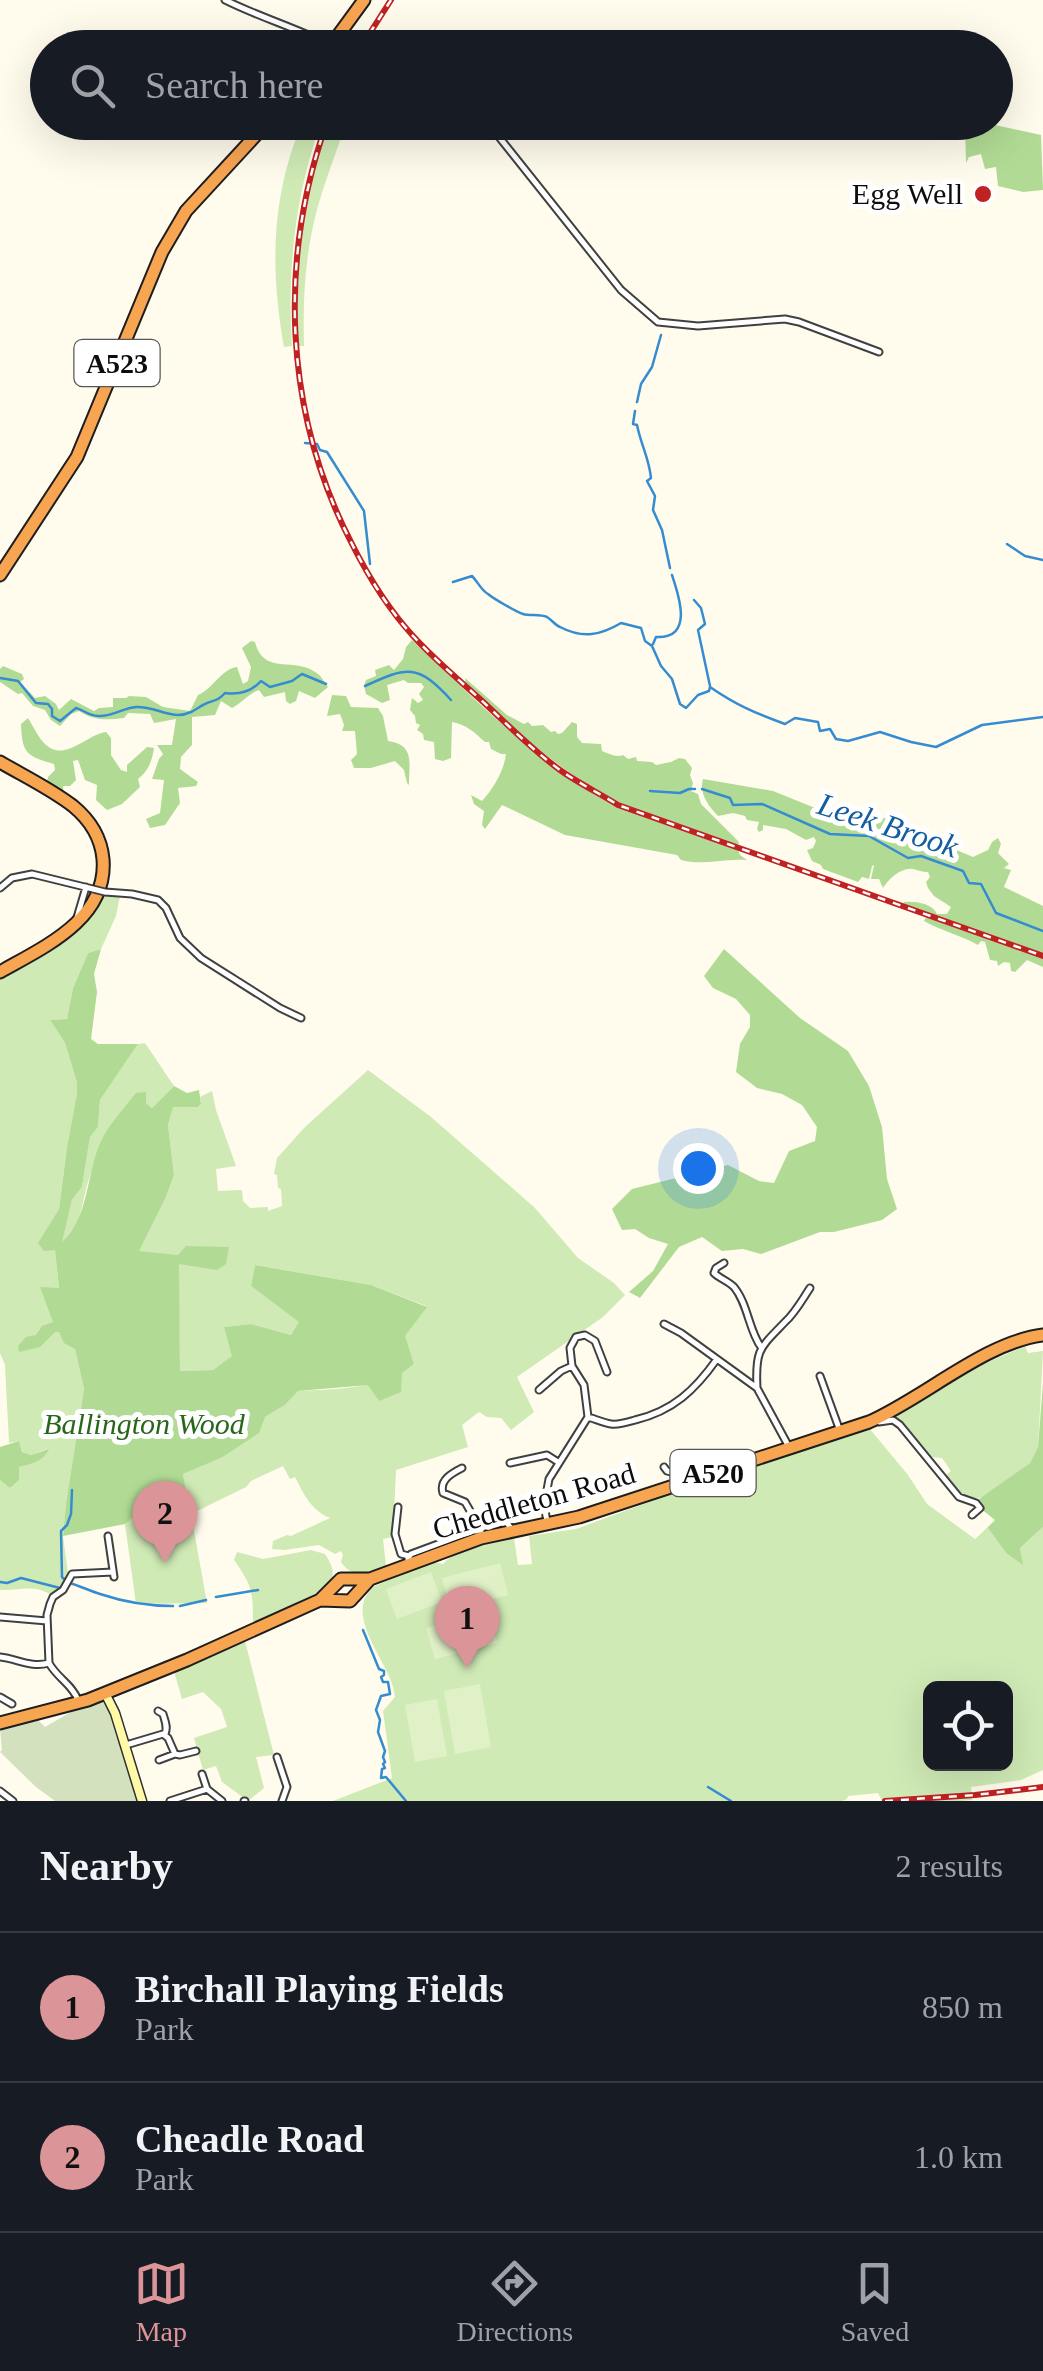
<!DOCTYPE html>
<style>
body{margin:0;font-family:"Times New Roman",serif;background:#20242c;color:#f1f3f6}
.controls{position:absolute;right:30px;bottom:30px;display:grid;overflow:hidden;border-radius:15px;box-shadow:0 10px 40px #0002}
.controls button{width:90px;height:90px;display:grid;place-items:center;padding:0;border:0;border-bottom:2px solid #363941;background:#171b24;color:#f1f3f6;font:50px sans-serif}
.you{position:absolute;left:698px;top:1168px;width:35px;height:35px;margin:-25px;border:8px solid #fff;border-radius:50%;background:#1a73e8;box-shadow:0 0 0 15px #1a73e833}
.badge{display:grid;place-items:center;width:65px;height:65px;border-radius:50%;background:#db9497;color:#111;font-size:32px;font-weight:700}
.pin{position:absolute;translate:-50% -82px;filter:drop-shadow(0 2px 5px #0008)}
.pin::after{content:'';position:absolute;top:52px;width:35px;height:30px;background:inherit;clip-path:polygon(0 0,100% 0,50% 100%)}
.list{margin:0;padding:0;list-style:none}
h2{display:flex;justify-content:space-between;align-items:center;height:130px;margin:0;padding:0 40px;font-size:42px}
h2 small{font-size:32px;font-weight:400;color:#9ea1a6}
.list li{display:grid;grid-template-columns:65px 1fr auto;gap:30px;align-items:center;box-sizing:border-box;height:150px;padding:0 40px;border-top:2px solid #363941}
.list b{display:block;font-size:38px;white-space:nowrap}
.list p{margin:0;font-size:32px;white-space:nowrap;color:#9ea1a6}
.list em{font-size:32px;font-style:normal;color:#9ea1a6}
.icon{flex:none;width:55px;height:55px;fill:none;stroke:currentColor;stroke-width:2;stroke-linecap:round;stroke-linejoin:round}
.map{position:relative;flex:none;width:1043px;height:1801px;overflow:hidden}
.search{position:absolute;background:#171b24;box-shadow:0 10px 40px #0002;left:30px;right:30px;top:30px;height:110px;display:flex;align-items:center;gap:25px;box-sizing:border-box;padding:0 35px;border-radius:55px;color:#9ea1a6;font-size:38px}
.sheet{height:430px;background:#171b24}
nav{display:flex;justify-content:space-around;align-items:center;box-sizing:border-box;height:140px;border-top:2px solid #363941;background:#171b24;font-size:28px;color:#9ea1a6}
nav a{display:grid;justify-items:center;gap:5px}
nav .on{color:#db9497}
.map>svg:first-child{display:block}
.green{fill:#cfeab5;fill-rule:evenodd}
.forest{fill:#b1db94}
.cemetery{fill:#d4e1be}
.pitch{fill:#e1f1c7}
.lines{fill:none;stroke-linecap:round;stroke-linejoin:round}
.stream{stroke:#358cd0;stroke-width:2.5}
.street-casing{stroke:#404040;stroke-width:9}
.secondary-casing{stroke:#2f2f2f;stroke-width:11}
.highway-casing{stroke:#1e1e1e;stroke-width:15}
.street{stroke:#fff;stroke-width:5}
.secondary{stroke:#fff9a8;stroke-width:8}
.highway{stroke:#f8a552;stroke-width:11}
.rail-casing{stroke:#c02122;stroke-width:6}
.rail{stroke:#fff;stroke-width:2.5;stroke-dasharray:8;stroke-linecap:butt}
.street-bridge-casing{stroke:#404040;stroke-width:9;stroke-linecap:butt}
.street-bridge{stroke:#fff;stroke-width:5}
.poi-dot{fill:#c02122;stroke:#fff;stroke-width:4}
.labels{text-anchor:middle;stroke-width:10;stroke-linejoin:round;paint-order:stroke}
.shield{fill:#fff;stroke:#565656;stroke-width:2.5}
.shield-label{font-size:28px;font-weight:bold;fill:#0d0d0d}
.poi-label{font-size:30px;fill:#0d0d0d;stroke:#fff;text-anchor:end}
.park-label{font-size:30px;font-style:italic;fill:#28661c;stroke:#fff}
.street-label{font-size:30px;fill:#0d0d0d;stroke:#fff}
.water-label{font-size:32px;font-style:italic;fill:#135da1;stroke:#fff}
</style>
<div class="map">
<svg width="1043" height="1801" viewBox="0 0 1043 1801">
<rect width="100%" height="100%" fill="#fffced"/>
<path class="green" d="M 330,122 L 346,123 C 334,160 318,197 311,236 C 304,273 303,309 304,346 L 298,346 C 293,272 301,192 330,122 Z
M 302,123 L 321,123 C 295,195 287,270 292,346 L 284,347 C 270,268 271,197 302,123 Z
M 103,894 L 120,896 L 116,916 L 101,949 L 88,953 L 73,988 L 67,1019 L 50,1020 L 65,1043 L 77,1083 L 77,1093 L 67,1147 L 59,1209 L 39,1243 L 55,1249 L 59,1289 L 54,1333 L 60,1332 L 75,1349 L 84,1389 L 66,1503 L 63,1536 L 68,1573 L 64,1583 L 50,1594 C 30,1584 21,1591 0,1590 L 0,1480 L 11,1488 L 19,1467 L 47,1449 L 31,1455 L 22,1452 L 19,1441 L 9,1443 L 5,1365 L 0,1353 L 0,976 L 94,909 Z
M 145,1043 L 174,1086 L 152,1108 L 146,1103 L 118,1116 L 102,1139 L 87,1185 L 78,1223 L 61,1244 L 72,1200 L 82,1187 L 90,1137 L 98,1127 L 100,1100 L 138,1044 Z
M 368,1070 L 431,1117 L 534,1207 L 578,1258 L 614,1283 L 625,1295 L 603,1317 L 517,1377 L 534,1412 L 511,1430 L 501,1418 L 487,1417 L 479,1412 L 462,1425 L 468,1447 L 396,1470 L 393,1537 L 383,1539 L 386,1566 C 369,1572 353,1580 341,1562 L 343,1555 L 341,1551 L 335,1554 L 319,1545 L 284,1550 L 272,1549 L 273,1541 L 287,1535 L 291,1536 L 330,1518 C 311,1510 304,1495 295,1477 L 290,1479 L 283,1466 L 251,1481 L 246,1487 L 191,1514 L 207,1603 L 136,1604 L 125,1524 L 153,1501 L 187,1496 L 183,1474 L 221,1458 L 265,1417 L 285,1405 L 298,1391 C 338,1389 381,1389 414,1364 L 404,1337 L 426,1306 L 371,1285 L 255,1265 L 251,1286 L 300,1322 L 291,1335 L 251,1324 L 225,1327 L 233,1356 L 213,1370 L 180,1371 L 178,1255 L 138,1252 L 166,1197 L 174,1175 L 168,1125 L 173,1106 L 198,1107 L 201,1104 L 200,1097 L 212,1091 L 216,1110 L 236,1166 L 216,1169 L 218,1191 L 242,1190 L 243,1201 L 250,1208 L 268,1207 L 268,1211 L 282,1206 L 281,1189 L 278,1188 L 277,1175 L 274,1174 L 277,1158 L 305,1127 Z
M 1024,1343 L 1028,1353 L 1043,1351 L 1038,1447 L 1030,1463 L 987,1495 C 968,1505 955,1490 945,1476 L 951,1471 L 942,1458 L 930,1457 L 894,1416 L 984,1364 L 1021,1348 Z
M 869,1428 L 908,1475 L 927,1504 L 975,1539 L 988,1528 L 1006,1553 L 1022,1564 L 1020,1548 L 1043,1527 L 1043,1770 L 1021,1780 L 971,1787 L 972,1800 L 962,1801 L 882,1801 L 878,1793 L 848,1796 L 847,1799 L 842,1801 L 333,1801 L 392,1778 L 383,1711 L 395,1697 C 394,1691 393,1686 391,1681 C 382,1655 343,1610 375,1586 L 433,1562 L 443,1564 C 459,1547 491,1543 514,1538 L 518,1565 L 532,1564 L 529,1536 L 576,1529 L 761,1461 ZM 930,1688 L 1006,1688 L 1006,1764 L 930,1764 Z
M 311,1550 L 325,1554 C 334,1568 337,1577 325,1589 L 253,1624 C 253,1592 253,1587 234,1560 L 237,1552 L 263,1559 Z
M 245,1641 L 274,1755 L 256,1757 L 264,1788 L 248,1801 L 222,1782 L 216,1766 L 203,1770 L 194,1738 L 227,1727 L 221,1709 L 203,1692 L 182,1699 L 174,1671 Z"/>
<path class="forest" d="M 965,123 L 990,124 L 1041,135 L 1043,190 L 1023,192 L 998,186 L 996,167 L 985,169 L 981,154 L 969,157 L 966,163 Z
M 412,640 C 467,691 529,756 595,793 C 639,818 690,833 738,850 L 740,855 L 747,860 C 724,858 703,866 681,860 L 677,855 L 565,835 L 502,805 L 485,829 L 482,825 L 484,811 L 474,804 L 471,795 L 482,801 C 493,789 504,771 506,754 L 501,754 L 491,749 L 489,742 L 485,742 C 474,732 467,725 452,722 L 451,758 L 443,761 L 435,759 L 434,742 L 424,740 L 423,734 L 417,730 L 420,725 L 416,723 L 415,716 L 410,710 L 412,698 L 418,703 L 423,700 L 419,694 L 424,687 L 421,683 L 408,683 L 404,680 L 387,685 L 390,700 L 382,703 L 366,694 L 364,686 L 366,680 L 376,676 L 375,670 L 389,665 L 394,670 L 403,659 L 406,647 Z
M 251,641 L 255,642 C 264,677 295,655 318,674 C 322,677 325,683 328,687 L 315,698 L 299,691 L 296,701 L 290,704 L 286,701 L 285,692 L 264,697 L 259,690 C 248,694 243,702 232,708 L 221,701 L 215,715 L 192,717 L 192,745 L 181,757 L 180,769 L 198,782 L 196,786 L 178,788 L 180,803 L 165,825 L 150,828 L 146,819 L 160,813 L 164,780 L 152,779 L 159,759 L 163,754 L 157,745 L 172,745 L 176,719 L 154,723 L 150,714 L 128,713 L 124,718 C 107,720 94,721 79,711 L 71,714 L 60,726 L 51,720 L 45,710 L 33,706 L 22,693 L 18,694 L 0,682 L 0,669 L 3,666 L 22,674 L 24,679 L 20,682 L 35,698 L 45,696 L 56,704 L 59,710 L 71,699 L 94,711 L 99,708 L 113,707 L 113,698 L 126,698 L 129,696 L 146,697 L 163,707 L 190,711 L 198,695 C 213,689 221,669 237,667 L 243,684 L 248,681 L 251,667 L 242,648 Z
M 465,678 L 507,715 L 524,724 L 528,722 L 532,726 L 543,725 L 551,732 L 555,731 L 558,734 L 562,733 L 572,722 L 577,724 L 577,737 L 582,743 L 601,744 L 602,751 C 608,753 616,758 623,755 L 628,759 L 636,757 L 637,761 L 652,762 L 656,765 L 671,762 L 679,758 L 685,759 L 692,768 L 690,775 L 693,783 L 691,791 L 698,794 L 701,804 L 739,842 L 738,846 C 692,831 642,817 600,792 C 549,763 509,723 466,685 Z
M 332,695 L 346,696 L 351,707 L 378,708 L 383,716 L 388,741 C 415,745 409,762 409,785 L 407,783 L 404,770 L 395,761 L 371,768 L 354,768 L 351,760 L 357,754 L 355,731 L 342,731 L 344,725 L 340,714 L 327,716 Z
M 28,718 C 33,726 39,739 46,745 C 65,762 86,735 106,732 L 111,738 L 111,755 L 121,770 L 127,772 L 127,765 L 147,747 L 154,748 C 152,761 149,770 138,779 L 140,787 L 122,804 L 107,810 L 96,800 L 97,785 L 85,780 L 78,760 L 73,761 L 76,780 L 70,786 L 63,786 L 64,796 L 46,785 L 48,777 L 55,770 L 54,764 C 26,756 22,753 21,724 Z
M 703,779 L 773,791 L 830,814 L 865,819 L 886,818 L 894,820 L 921,835 L 973,857 L 988,850 L 992,842 L 998,838 L 1001,844 L 998,853 L 1009,864 L 1004,868 L 1011,870 L 1004,887 L 1043,906 L 1043,955 L 903,904 L 904,902 C 915,901 932,903 937,914 L 947,914 L 951,907 L 934,896 L 928,888 L 926,882 L 930,877 L 928,872 C 922,872 918,870 913,869 C 901,867 888,880 883,888 L 879,879 L 871,879 L 874,865 L 872,866 L 869,879 L 862,877 L 858,882 L 823,869 L 821,865 L 812,861 L 807,850 L 813,848 L 816,841 L 814,837 L 806,840 L 786,829 L 763,825 L 763,830 L 759,832 L 757,829 L 759,822 L 747,820 L 745,816 L 733,813 L 718,816 C 708,805 699,794 703,779 Z
M 926,917 L 1043,958 L 1043,967 L 1027,960 L 1015,972 L 1011,971 L 1010,963 L 1004,962 L 998,966 L 997,961 L 990,960 L 985,942 L 981,941 L 978,945 C 961,935 941,931 924,921 Z
M 101,949 L 94,974 L 97,992 L 91,1039 L 98,1044 L 138,1044 L 100,1100 L 98,1127 L 90,1137 L 82,1187 L 72,1200 L 62,1242 C 90,1217 86,1171 102,1139 C 111,1122 125,1107 136,1093 L 146,1092 L 146,1103 L 152,1108 L 174,1086 L 187,1093 L 199,1090 L 201,1104 L 198,1107 L 173,1107 L 168,1125 L 174,1175 L 166,1197 L 139,1251 L 178,1255 L 186,1246 L 229,1247 L 226,1264 L 217,1270 L 179,1264 L 180,1371 L 213,1370 L 232,1356 L 224,1327 L 251,1324 L 291,1335 L 299,1322 L 251,1286 L 255,1265 L 371,1285 L 427,1307 L 405,1336 L 414,1364 L 402,1373 L 401,1392 L 379,1401 L 368,1385 L 298,1391 L 285,1405 L 265,1417 L 259,1433 L 221,1458 L 183,1474 L 187,1496 L 153,1501 L 125,1524 L 63,1536 L 66,1503 L 84,1389 L 75,1349 L 64,1343 L 59,1332 L 54,1333 L 40,1347 L 19,1352 L 18,1346 L 26,1337 L 36,1335 L 42,1326 L 53,1322 L 40,1287 L 59,1288 L 55,1250 L 44,1251 L 38,1243 L 59,1209 L 67,1147 L 77,1093 L 77,1083 L 65,1043 L 50,1020 L 67,1019 L 73,988 L 88,953 Z
M 724,949 L 800,1018 L 848,1051 L 869,1086 L 882,1127 L 887,1179 L 897,1209 L 882,1220 L 834,1232 L 820,1232 L 761,1254 L 743,1249 L 722,1251 L 702,1237 L 679,1247 L 640,1298 L 629,1292 L 653,1271 L 668,1244 L 649,1238 L 635,1229 L 622,1230 L 612,1209 L 632,1189 L 728,1165 L 759,1181 L 774,1183 L 789,1151 L 815,1141 L 817,1127 L 802,1105 L 782,1094 L 757,1088 L 736,1072 L 740,1044 L 750,1027 L 750,1015 L 736,999 L 713,988 L 704,976 Z
M 1043,1383 L 1043,1527 L 1020,1548 L 1023,1565 L 1006,1553 L 988,1528 L 976,1539 L 995,1520 L 980,1508 L 979,1499 L 1030,1463 L 1038,1447 Z
M 19,1441 L 22,1452 L 31,1455 L 49,1449 C 44,1461 31,1464 19,1467 L 19,1480 L 10,1488 L 0,1480 L 0,1447 Z"/>
<path class="cemetery" d="M 101,1701 L 107,1705 L 139,1801 L 55,1801 L 36,1787 L 0,1752 L 2,1750 L 0,1728 L 37,1719 L 45,1727 L 78,1708 Z"/>
<path class="pitch" d="M 500,1563 L 508,1595 L 450,1609 L 442,1578 Z
M 431,1572 L 442,1602 L 397,1619 L 386,1589 Z
M 489,1611 L 497,1643 L 435,1659 L 426,1628 Z
M 480,1684 L 491,1747 L 455,1754 L 444,1691 Z
M 437,1699 L 447,1756 L 415,1762 L 405,1705 Z"/>
<g class="lines">
<path class="stream" d="M 637,402 L 641,384 L 652,367 L 661,335
M 635,411 L 633,424 L 637,425 C 641,445 649,458 651,478 L 647,481 L 655,496 L 653,510 L 662,530 L 670,568
M 305,443 L 317,444 L 320,450 L 327,452 L 364,511 L 370,564
M 1007,544 L 1025,556 L 1043,560
M 453,582 L 472,576 C 478,582 481,590 488,594 C 494,599 515,611 523,614 C 530,616 540,614 547,617 C 552,620 555,625 560,627 C 583,639 601,635 621,623 L 641,628 L 645,641 L 652,646 L 661,666 L 672,679 L 680,704 L 686,708 L 698,695 L 709,691 L 710,687 C 736,705 755,713 785,724 L 795,718 L 818,722 L 820,731 L 830,729 L 836,739 L 848,741 L 880,732 L 911,742 L 936,747 L 982,725 L 1043,717
M 694,600 L 701,608 L 705,624 L 698,630 L 710,686
M 653,644 L 656,637 C 694,639 679,596 672,575
M 0,678 L 18,681 L 36,703 L 48,704 L 52,709 L 52,716 L 60,721 L 76,708 C 84,710 89,716 98,716 C 112,717 123,708 136,707 C 156,706 172,721 191,712 C 194,711 202,705 205,704 C 214,700 218,701 225,693 C 239,695 252,691 261,681 L 270,687 L 292,681 L 302,674 L 326,684
M 365,686 C 408,666 418,664 451,700
M 702,789 L 730,798 L 733,805 L 762,804 L 830,834 L 869,836 L 908,858 L 921,856 L 963,871 L 969,883 L 981,884 L 996,913 L 1043,931
M 650,791 L 680,793 L 689,789 L 695,789
M 64,1579 L 62,1577 L 61,1531 L 67,1525 L 71,1514 L 72,1490
M 0,1582 L 7,1583 L 21,1578 L 60,1588
M 70,1583 C 80,1586 90,1591 100,1594 C 124,1602 147,1606 173,1606
M 216,1597 L 258,1590
M 180,1606 L 206,1600
M 363,1630 L 379,1669 L 384,1671 L 384,1675 L 381,1677 L 383,1682 L 388,1682 L 390,1694 L 381,1696 L 376,1710 L 380,1720 L 378,1732 L 385,1751 L 383,1757 L 385,1762 L 383,1764 L 385,1768 L 382,1769 L 381,1778 L 386,1777 L 406,1801
M 708,1787 L 731,1801"/>
<defs>
<path id="street" d="M 225,0 C 259,17 294,27 328,44
M 487,122 L 621,290 L 658,322 L 698,326 L 785,319 L 799,322 L 879,352
M 0,888 L 12,878 L 32,874 L 93,889
M 105,892 L 132,894 L 158,900 L 166,908 L 180,938 L 201,958 L 280,1008 L 301,1018
M 76,921 L 86,887
M 724,1263 L 716,1268 L 714,1273 C 719,1278 728,1281 734,1287 C 748,1304 749,1331 761,1347
M 664,1324 L 681,1333 L 757,1388 L 789,1447
M 820,1376 L 840,1431
M 757,1388 C 755,1349 760,1348 785,1322 C 795,1313 802,1300 810,1288
M 539,1390 L 561,1371 L 572,1366
M 588,1417 C 595,1419 604,1423 611,1424 C 619,1425 628,1422 635,1420 C 673,1411 695,1390 717,1359
M 879,1422 L 893,1420 L 900,1425 L 959,1497 L 976,1503 L 980,1508 L 972,1515
M 510,1463 L 547,1455 L 558,1462
M 664,1467 L 667,1471 L 678,1474 L 737,1457 L 744,1457 L 745,1462
M 462,1468 C 452,1473 439,1480 443,1493 L 465,1502 L 481,1530
M 398,1507 L 395,1534 L 401,1554 L 409,1556
M 547,1521 L 544,1506 L 549,1479 L 588,1417 L 584,1385 L 572,1366 L 570,1348 L 576,1337 L 585,1335 L 595,1341 L 607,1372
M 108,1536 L 114,1577
M 408,1563 L 408,1558 L 411,1554 L 489,1525 L 506,1522 L 511,1528
M 0,1617 L 47,1621
M 0,1657 C 18,1659 31,1668 49,1663
M 0,1697 L 12,1704
M 78,1700 C 72,1684 57,1678 49,1663 L 47,1615 L 50,1604 L 53,1597 L 63,1590 L 72,1574 L 113,1572
M 158,1711 L 163,1714 C 165,1721 168,1727 165,1734
M 126,1745 L 163,1734 L 168,1738 L 175,1754 L 180,1755 L 196,1751
M 277,1757 L 287,1787 L 282,1801
M 159,1760 L 175,1754
M 202,1774 L 207,1789 L 222,1801
M 0,1791 L 13,1801
M 170,1801 L 207,1789
M 244,1801 L 245,1801"/>
<path id="secondary" d="M 105,1693 L 115,1713 L 142,1801"/>
<path id="highway" d="M 329,48 L 364,0
M 0,575 L 77,457 L 162,252 L 186,211 L 268,122
M 0,762 C 24,776 51,789 73,806 C 90,820 101,837 103,859 C 108,919 44,947 0,972
M 320,1600 L 350,1601 L 370,1579 L 481,1538 L 579,1517 L 869,1422 C 924,1398 985,1342 1043,1335
M 0,1723 L 88,1700 L 187,1660 L 320,1600 L 341,1579 L 370,1579"/>
</defs>
<use href="#street" class="street-casing"/>
<use href="#secondary" class="secondary-casing"/>
<use href="#highway" class="highway-casing"/>
<use href="#street" class="street"/>
<use href="#secondary" class="secondary"/>
<use href="#highway" class="highway"/>
<defs>
<path id="rail" d="M 361,47 L 391,0
M 327,122 C 278,260 284,412 351,542 C 368,576 388,609 414,637 C 434,659 458,679 480,699 C 506,723 531,749 560,770 C 578,783 599,793 618,805 L 1043,956
M 885,1801 L 975,1795 L 1043,1787"/>
</defs>
<use href="#rail" class="rail-casing"/>
<use href="#rail" class="rail"/>
<defs>
<path id="street-bridge" d="M 93,889 L 105,892"/>
</defs>
<use href="#street-bridge" class="street-bridge-casing"/>
<use href="#street-bridge" class="street-bridge"/>
</g>
<circle class="poi-dot" cx="983" cy="194" r="10"/>
<g class="labels">
<g class="shield">
<rect x="74.5" y="340" width="85" height="46" rx="8"/>
<rect x="670.5" y="1450" width="85" height="46" rx="8"/>
</g>
<g class="shield-label">
<text x="117" y="373">A523</text>
<text x="713" y="1483">A520</text>
</g>
<g class="poi-label">
<text x="963" y="204">Egg Well</text>
</g>
<g class="park-label">
<text x="144" y="1434">Ballington Wood</text>
</g>
<g class="street-label">
<text transform="translate(534 1501) rotate(-16)" y="10">Cheddleton Road</text>
</g>
<g class="water-label">
<text transform="translate(888 825) rotate(18)" y="11">Leek Brook</text>
</g>
</g>
</svg>
<div class="controls">
<button><svg class="icon" aria-label="locate" viewBox="0 0 24 24"><circle cx="12" cy="12" r="6"/><path d="M12 2v4M12 18v4M2 12h4M18 12h4"/></svg></button>
</div>
<div class="you"></div>
<div class="pin badge" style="left:467px;top:1668px">1</div>
<div class="pin badge" style="left:165px;top:1563px">2</div>
<div class="search"><svg class="icon" aria-label="search" viewBox="0 0 24 24"><circle cx="10" cy="10" r="6"/><path d="M15 15l6 6"/></svg>Search here</div>
</div>
<section class="sheet">
<h2>Nearby<small>2 results</small></h2>
<ul class="list">
<li><span class="badge">1</span><div><b>Birchall Playing Fields</b><p>Park</p></div><em>850 m</em></li>
<li><span class="badge">2</span><div><b>Cheadle Road</b><p>Park</p></div><em>1.0 km</em></li>
</ul>
</section>
<nav>
<a class="on"><svg class="icon" aria-label="map" viewBox="0 0 24 24"><path d="M3 6l6-2 6 2 6-2v14l-6 2-6-2-6 2zM9 4v14M15 6v14"/></svg>Map</a>
<a><svg class="icon" aria-label="directions" viewBox="0 0 24 24"><path d="M12 3l9 9-9 9-9-9zM9 14v-3h6M13 9l2 2-2 2"/></svg>Directions</a>
<a><svg class="icon" aria-label="saved" viewBox="0 0 24 24"><path d="M7 4h10v16l-5-4-5 4z"/></svg>Saved</a>
</nav>
